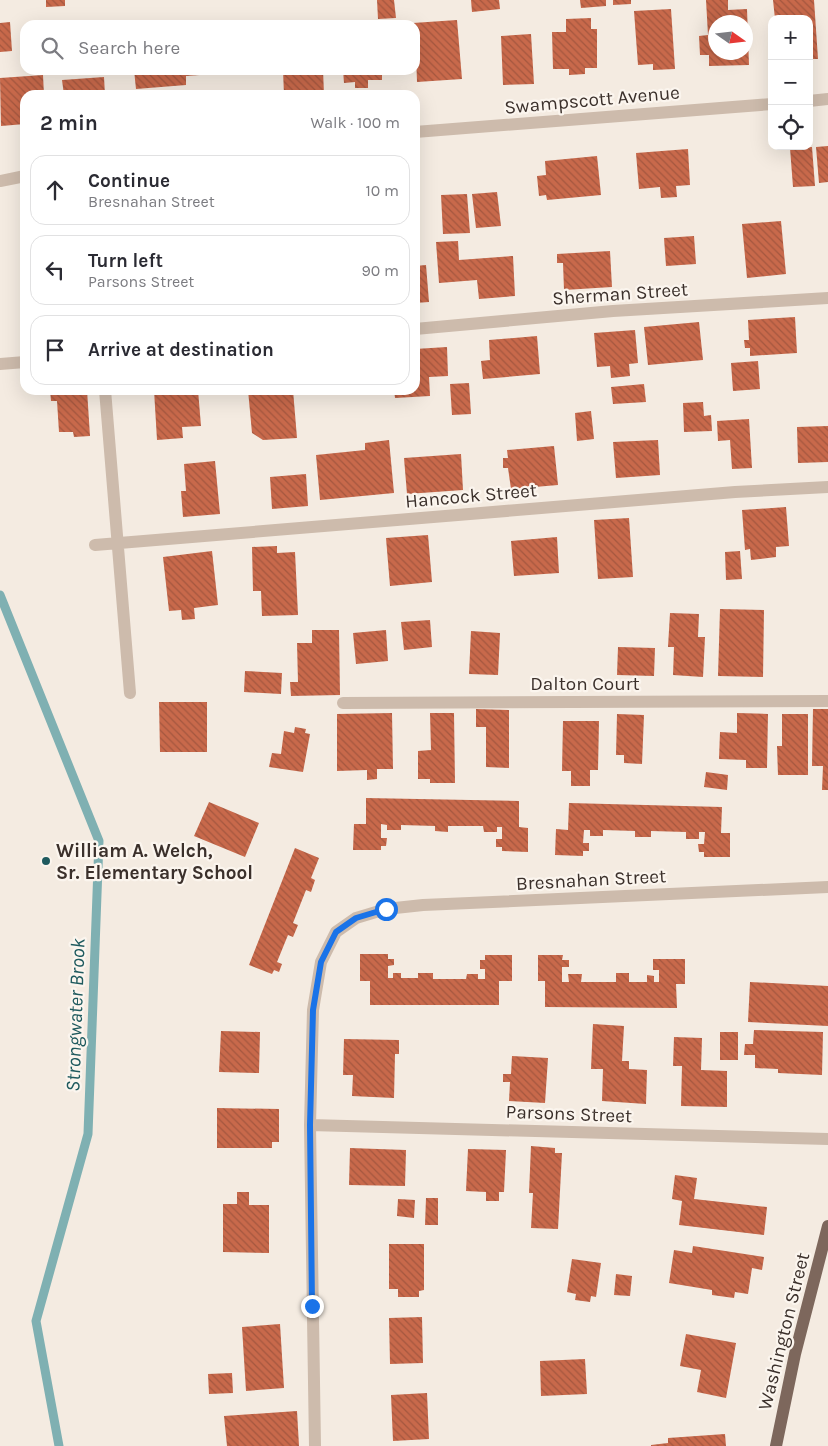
<!DOCTYPE html>
<meta charset="utf-8">
<style>
body{margin:0;font-family:Karla,sans-serif;background:#f7f7f7;color:#2b2b33}
.controls{position:absolute;right:15px;top:15px;display:grid;overflow:hidden;border-radius:10px;box-shadow:0 5px 20px #0002}
.controls button{width:45px;height:45px;display:grid;place-items:center;padding:0;border:0;border-bottom:1px solid #e1e1e2;background:#fff;color:#2b2b33;font:25px sans-serif}
.compass{position:absolute;left:708px;top:15px;width:45px;height:45px;border-radius:50%;background:#fff;box-shadow:0 5px 20px #0002;rotate:104deg}
.stop{position:absolute;width:15px;height:15px;margin:-11px;border:4px solid #1a73e8;border-radius:50%;background:#fff}
.stop.end{background:#1a73e8;border-color:#fff;box-shadow:0 1px 5px #0008}
.list{margin:0;padding:0;list-style:none}
h2{display:flex;justify-content:space-between;align-items:center;height:65px;margin:0;padding:0 20px;font-size:21px}
h2 small{font-size:16px;font-weight:400;color:#7c7c81}
.list li{display:grid;grid-template-columns:32px 1fr auto;gap:15px;align-items:center;box-sizing:border-box;height:70px;margin:0 10px 10px;padding:0 10px;border:1px solid #e1e1e2;border-radius:15px}
.list b{display:block;font-size:19px;white-space:nowrap}
.list p{margin:0;font-size:16px;white-space:nowrap;color:#7c7c81}
.list em{font-size:16px;font-style:normal;color:#7c7c81}
.icon{flex:none;width:28px;height:28px;fill:none;stroke:currentColor;stroke-width:2;stroke-linecap:round;stroke-linejoin:round}
.map{position:relative;flex:none;width:828px;height:1446px;overflow:hidden}
.search{position:absolute;background:#fff;box-shadow:0 5px 20px #0002;left:20px;top:20px;width:400px;height:55px;display:flex;align-items:center;gap:12px;box-sizing:border-box;padding:0 18px;border-radius:15px;color:#7c7c81;font-size:19px}
.panel{position:absolute;background:#fff;box-shadow:0 5px 20px #0002;left:20px;top:90px;width:400px;height:305px;border-radius:15px}
.map>svg:first-child{display:block}
.lines{fill:none;stroke-linecap:round;stroke-linejoin:round}
.stream{stroke:#7fb0b2;stroke-width:9}
.building{fill:url(#building-back-hatch);fill-rule:evenodd}
.minor{stroke:#cdbbac;stroke-width:12}
.major{stroke:#7d675c;stroke-width:12}
.route{stroke:#1a73e8;stroke-width:6}
.poi-dot{fill:#1f5a5e;stroke:#fbf5ee;stroke-width:2}
.labels{text-anchor:middle;stroke-width:4.5;stroke-linejoin:round;paint-order:stroke}
.street-label{font-size:19px;fill:#3b302b;stroke:#fbf5ee}
.poi-label{font-size:19px;font-weight:bold;fill:#3b302b;stroke:#fbf5ee;text-anchor:start}
.water-label{font-size:20px;font-style:italic;fill:#1f5a5e;stroke:#fbf5ee}
</style>
<div class="map">
<svg width="828" height="1446" viewBox="0 0 828 1446">
<defs>
<pattern id="building-back-hatch" width="6" height="6" patternUnits="userSpaceOnUse" patternTransform="scale(1.25)"><rect width="6" height="6" fill="#c8694b"/><path d="M-1 5l2 2M0 0l6 6M5-1l2 2" fill="none" stroke="#a4573f"/></pattern>
</defs>
<rect width="100%" height="100%" fill="#f4ebe1"/>
<g class="lines">
<path class="stream" d="M 0,595 L 99,841 L 88,1134 L 36,1321 L 59,1446"/>
</g>
<path class="building" d="M 46,0 L 65,0 L 65,6 L 46,7 Z
M 377,0 L 394,0 L 396,18 L 378,19 Z
M 471,0 L 499,0 L 500,9 L 472,12 Z
M 580,0 L 606,0 L 606,6 L 581,8 Z
M 613,0 L 631,0 L 631,4 L 613,5 Z
M 706,0 L 728,0 L 728,10 L 747,9 L 749,65 L 709,66 L 709,55 L 700,55 L 699,36 L 708,35 ZM 716,22 L 746,22 L 746,52 L 716,52 Z
M 773,0 L 814,0 L 818,59 L 809,59 L 809,19 L 775,19 Z
M 671,9 L 675,69 L 653,70 L 653,64 L 638,65 L 634,11 Z
M 591,18 L 591,29 L 597,29 L 597,68 L 585,68 L 585,74 L 569,75 L 569,69 L 553,69 L 552,32 L 566,32 L 566,19 Z
M 457,20 L 462,79 L 417,82 L 415,25 L 413,25 L 413,23 Z
M 10,22 L 12,51 L 0,52 L 0,23 Z
M 531,34 L 534,84 L 503,85 L 501,36 Z
M 134,70 L 212,70 L 213,74 L 186,76 L 186,85 L 136,89 Z
M 283,70 L 323,70 L 324,94 L 284,95 Z
M 343,70 L 382,70 L 382,80 L 368,80 L 368,88 L 355,88 L 355,82 L 344,83 Z
M 43,75 L 44,95 L 25,95 L 25,124 L 1,126 L 0,78 Z
M 104,77 L 105,95 L 64,95 L 62,80 Z
M 828,146 L 828,182 L 819,183 L 816,147 Z
M 812,147 L 815,186 L 793,187 L 790,148 Z
M 688,149 L 690,185 L 676,186 L 677,197 L 661,198 L 660,187 L 639,189 L 636,153 Z
M 597,156 L 601,195 L 547,200 L 546,195 L 539,196 L 537,176 L 546,175 L 545,161 Z
M 497,192 L 501,226 L 476,228 L 472,194 Z
M 467,194 L 470,233 L 443,234 L 441,195 Z
M 781,221 L 786,274 L 747,278 L 742,224 Z
M 694,236 L 696,264 L 666,266 L 664,238 Z
M 458,241 L 459,260 L 513,256 L 515,296 L 479,299 L 477,280 L 439,283 L 436,242 Z
M 610,251 L 612,287 L 564,290 L 563,263 L 557,263 L 557,254 Z
M 426,265 L 429,302 L 415,303 L 415,266 Z
M 795,317 L 797,353 L 750,356 L 750,348 L 745,348 L 744,340 L 749,340 L 748,320 Z
M 699,322 L 703,360 L 648,365 L 644,327 Z
M 635,330 L 638,363 L 629,364 L 630,376 L 611,378 L 610,366 L 597,367 L 594,333 Z
M 537,336 L 540,374 L 483,379 L 481,361 L 490,360 L 489,340 Z
M 447,347 L 448,376 L 429,377 L 430,396 L 395,398 L 394,390 L 415,390 L 415,349 Z
M 758,361 L 760,389 L 733,391 L 731,363 Z
M 469,383 L 471,414 L 452,415 L 450,384 Z
M 644,384 L 646,402 L 613,404 L 611,387 Z
M 50,390 L 87,390 L 90,436 L 74,437 L 73,432 L 59,432 L 57,401 L 51,401 Z
M 154,390 L 198,390 L 201,426 L 182,427 L 183,438 L 157,440 Z
M 248,390 L 293,390 L 297,438 L 263,440 L 252,433 Z
M 703,402 L 704,416 L 711,415 L 712,431 L 684,432 L 683,403 Z
M 591,411 L 594,439 L 577,441 L 575,413 Z
M 749,419 L 752,468 L 732,469 L 730,440 L 718,441 L 717,421 Z
M 828,426 L 828,462 L 798,463 L 797,427 Z
M 389,440 L 394,493 L 320,500 L 316,455 L 365,450 L 365,443 Z
M 658,440 L 660,475 L 616,478 L 613,442 Z
M 554,446 L 558,485 L 511,489 L 508,468 L 503,468 L 503,458 L 508,458 L 507,450 Z
M 461,454 L 463,490 L 407,494 L 404,458 Z
M 215,461 L 220,514 L 183,517 L 181,491 L 186,491 L 184,464 Z
M 306,474 L 308,506 L 272,509 L 270,477 Z
M 786,507 L 789,546 L 776,547 L 776,557 L 751,560 L 750,549 L 745,550 L 742,510 Z
M 629,518 L 633,577 L 598,579 L 594,520 Z
M 428,535 L 432,582 L 390,586 L 386,538 Z
M 557,537 L 559,573 L 514,576 L 511,541 Z
M 277,546 L 277,553 L 295,552 L 298,615 L 262,616 L 261,591 L 253,591 L 252,547 Z
M 212,551 L 218,605 L 194,608 L 195,619 L 182,620 L 181,610 L 169,611 L 163,557 Z
M 740,551 L 742,579 L 726,580 L 725,552 Z
M 720,609 L 764,610 L 763,677 L 718,676 Z
M 670,613 L 699,614 L 698,637 L 705,637 L 703,677 L 673,675 L 674,647 L 668,647 Z
M 430,620 L 432,647 L 404,650 L 401,622 Z
M 312,630 L 339,630 L 340,695 L 291,696 L 290,682 L 298,682 L 297,643 L 312,643 Z
M 386,630 L 388,661 L 356,664 L 353,633 Z
M 471,631 L 500,633 L 498,675 L 469,674 Z
M 618,647 L 655,648 L 654,676 L 617,675 Z
M 245,671 L 282,673 L 281,694 L 244,692 Z
M 159,702 L 207,702 L 207,752 L 160,752 Z
M 476,709 L 509,710 L 509,768 L 486,767 L 486,727 L 476,727 Z
M 813,709 L 828,709 L 828,790 L 822,790 L 823,766 L 812,766 Z
M 392,713 L 393,769 L 377,769 L 377,779 L 367,780 L 367,770 L 337,771 L 337,714 Z
M 430,713 L 454,713 L 455,783 L 430,783 L 430,779 L 418,779 L 418,751 L 431,750 Z
M 737,713 L 768,714 L 767,768 L 746,768 L 746,760 L 719,759 L 720,732 L 737,733 Z
M 617,714 L 644,715 L 642,764 L 624,763 L 624,755 L 616,755 Z
M 782,714 L 808,714 L 808,775 L 778,775 L 777,746 L 782,746 Z
M 563,721 L 599,721 L 598,770 L 590,770 L 590,786 L 571,786 L 571,771 L 562,771 Z
M 295,727 L 306,729 L 305,733 L 310,734 L 303,772 L 269,767 L 272,753 L 281,754 L 284,731 L 294,733 Z
M 706,772 L 728,775 L 727,790 L 704,787 Z
M 366,798 L 519,801 L 519,827 L 528,828 L 528,852 L 502,851 L 502,847 L 496,847 L 496,839 L 502,839 L 502,827 L 497,827 L 497,832 L 484,832 L 483,826 L 448,826 L 448,832 L 435,831 L 435,826 L 401,825 L 401,830 L 387,830 L 387,825 L 381,824 L 381,838 L 387,838 L 386,846 L 381,846 L 381,850 L 353,850 L 354,824 L 366,824 Z
M 209,802 L 259,823 L 245,857 L 194,836 Z
M 569,803 L 722,807 L 721,833 L 730,833 L 730,857 L 704,857 L 704,852 L 699,852 L 698,844 L 704,844 L 705,832 L 699,832 L 699,839 L 686,839 L 686,832 L 651,831 L 651,837 L 635,837 L 635,831 L 603,830 L 603,836 L 590,836 L 590,830 L 584,830 L 583,843 L 589,843 L 589,851 L 583,851 L 583,856 L 555,855 L 556,829 L 568,830 Z
M 295,848 L 319,858 L 311,878 L 315,880 L 311,892 L 306,890 L 293,923 L 298,925 L 293,937 L 288,935 L 277,962 L 282,964 L 279,972 L 274,970 L 272,974 L 249,965 Z
M 360,954 L 388,954 L 388,959 L 394,959 L 394,965 L 388,966 L 388,978 L 393,978 L 393,973 L 401,973 L 401,978 L 418,978 L 418,973 L 433,973 L 433,979 L 466,979 L 467,974 L 478,974 L 478,979 L 485,979 L 485,969 L 480,969 L 480,960 L 485,960 L 485,955 L 512,955 L 512,981 L 499,981 L 499,1005 L 370,1005 L 370,981 L 360,981 Z
M 538,955 L 563,955 L 562,960 L 569,960 L 569,967 L 562,967 L 562,982 L 569,982 L 568,974 L 582,974 L 581,982 L 616,982 L 616,973 L 629,973 L 629,982 L 647,982 L 647,975 L 654,976 L 654,982 L 659,982 L 659,970 L 653,970 L 653,959 L 685,959 L 685,984 L 676,984 L 677,1008 L 545,1007 L 545,981 L 538,981 Z
M 750,982 L 828,986 L 828,1026 L 748,1022 Z
M 593,1024 L 624,1026 L 622,1061 L 629,1061 L 629,1069 L 647,1070 L 646,1104 L 602,1101 L 603,1069 L 591,1069 Z
M 754,1030 L 823,1032 L 822,1075 L 778,1073 L 778,1069 L 755,1068 L 755,1055 L 744,1055 L 745,1044 L 753,1044 Z
M 221,1031 L 260,1032 L 259,1073 L 219,1072 Z
M 720,1032 L 738,1032 L 738,1060 L 720,1060 Z
M 674,1037 L 702,1038 L 701,1070 L 727,1071 L 727,1107 L 681,1106 L 682,1066 L 673,1066 Z
M 344,1039 L 399,1040 L 399,1054 L 395,1054 L 394,1098 L 352,1096 L 353,1075 L 343,1075 Z
M 512,1056 L 548,1058 L 545,1103 L 509,1101 L 510,1082 L 503,1082 L 503,1074 L 511,1074 Z
M 217,1108 L 279,1109 L 279,1142 L 272,1142 L 272,1148 L 217,1148 Z
M 531,1146 L 555,1148 L 555,1153 L 562,1153 L 558,1229 L 531,1228 L 533,1193 L 529,1193 Z
M 350,1148 L 406,1150 L 405,1186 L 349,1185 Z
M 468,1149 L 506,1150 L 504,1192 L 499,1192 L 499,1201 L 486,1201 L 486,1192 L 466,1191 Z
M 675,1175 L 697,1178 L 694,1199 L 767,1207 L 764,1235 L 679,1225 L 682,1201 L 672,1199 Z
M 237,1192 L 249,1192 L 249,1205 L 269,1205 L 269,1253 L 223,1252 L 223,1204 L 237,1204 Z
M 426,1198 L 438,1198 L 438,1225 L 425,1225 Z
M 398,1199 L 415,1200 L 414,1218 L 397,1216 Z
M 389,1244 L 424,1244 L 424,1290 L 419,1291 L 419,1297 L 398,1297 L 398,1289 L 389,1289 Z
M 693,1246 L 764,1257 L 762,1270 L 752,1268 L 748,1294 L 735,1292 L 734,1298 L 712,1295 L 712,1290 L 669,1283 L 674,1250 L 692,1253 Z
M 572,1259 L 601,1263 L 596,1297 L 591,1296 L 590,1302 L 575,1300 L 576,1294 L 567,1292 Z
M 616,1274 L 632,1276 L 630,1296 L 614,1295 Z
M 422,1317 L 423,1363 L 390,1364 L 389,1318 Z
M 280,1324 L 284,1388 L 246,1391 L 242,1327 Z
M 686,1334 L 736,1343 L 726,1398 L 697,1392 L 701,1370 L 680,1366 Z
M 585,1359 L 587,1394 L 541,1396 L 540,1361 Z
M 232,1373 L 233,1393 L 209,1394 L 208,1374 Z
M 427,1393 L 429,1439 L 393,1441 L 391,1395 Z
M 297,1411 L 299,1446 L 227,1446 L 224,1416 Z
M 725,1434 L 726,1446 L 651,1446 L 651,1445 L 668,1443 L 668,1438 Z"/>
<g class="lines">
<path class="minor" d="M 809,101 L 828,99
M 415,132 L 772,104
M 0,181 L 25,176
M 415,329 L 613,311 L 828,298
M 0,364 L 25,362
M 105,390 L 130,693
M 95,545 L 735,492 L 828,487
M 343,703 L 828,701
M 828,887 L 423,905 L 386,909 L 356,918 L 336,932 L 321,962 L 313,1010 L 310,1125 L 828,1139
M 310,1125 L 315,1446"/>
<path class="major" d="M 776,1446 L 795,1354 L 828,1226"/>
</g>
<g class="lines">
<path class="route" d="M 312,1306 L 310,1125 L 313,1010 L 321,962 L 336,932 L 356,918 L 386,909"/>
</g>
<circle class="poi-dot" cx="46" cy="861" r="5"/>
<g class="labels">
<g class="street-label">
<text transform="translate(592 99) rotate(-5)" y="7">Swampscott Avenue</text>
<text transform="translate(620 293) rotate(-4)" y="7">Sherman Street</text>
<text transform="translate(471 495) rotate(-5)" y="7">Hancock Street</text>
<text x="585" y="690">Dalton Court</text>
<text transform="translate(591 879) rotate(-3)" y="7">Bresnahan Street</text>
<text transform="translate(569 1113) rotate(2)" y="7">Parsons Street</text>
<text transform="translate(783 1331) rotate(-76)" y="7">Washington Street</text>
</g>
<g class="poi-label">
<text x="56" y="857">William A. Welch,<tspan x="56" dy="22">Sr. Elementary School</tspan></text>
</g>
<g class="water-label">
<text transform="translate(75 1015) rotate(-88)" y="7">Strongwater Brook</text>
</g>
</g>
</svg>
<div class="controls">
<button>+</button>
<button>−</button>
<button><svg class="icon" aria-label="locate" viewBox="0 0 24 24"><circle cx="12" cy="12" r="6"/><path d="M12 2v4M12 18v4M2 12h4M18 12h4"/></svg></button>
</div>
<svg class="compass" viewBox="-18 -18 36 36"><path d="M0-13l5 13h-10z" fill="#e53935"/><path d="M0 13l5-13h-10z" fill="#7c7c81"/></svg>
<div class="stop" style="left:386px;top:909px"></div>
<div class="stop end" style="left:312px;top:1306px"></div>
<div class="search"><svg class="icon" aria-label="search" viewBox="0 0 24 24"><circle cx="10" cy="10" r="6"/><path d="M15 15l6 6"/></svg>Search here</div>
<section class="panel">
<h2>2 min<small>Walk · 100 m</small></h2>
<ul class="list">
<li><svg class="icon" aria-label="ahead" viewBox="0 0 24 24"><path d="M12 20V5M6 11l6-6 6 6"/></svg><div><b>Continue</b><p>Bresnahan Street</p></div><em>10 m</em></li>
<li><svg class="icon" aria-label="left" viewBox="0 0 24 24"><path d="M17 20v-9H6M10 6l-5 5 5 5"/></svg><div><b>Turn left</b><p>Parsons Street</p></div><em>90 m</em></li>
<li><svg class="icon" aria-label="arrive" viewBox="0 0 24 24"><path d="M6 21V4h12l-3 4 3 4H6"/></svg><div><b>Arrive at destination</b></div></li>
</ul>
</section>
</div>
